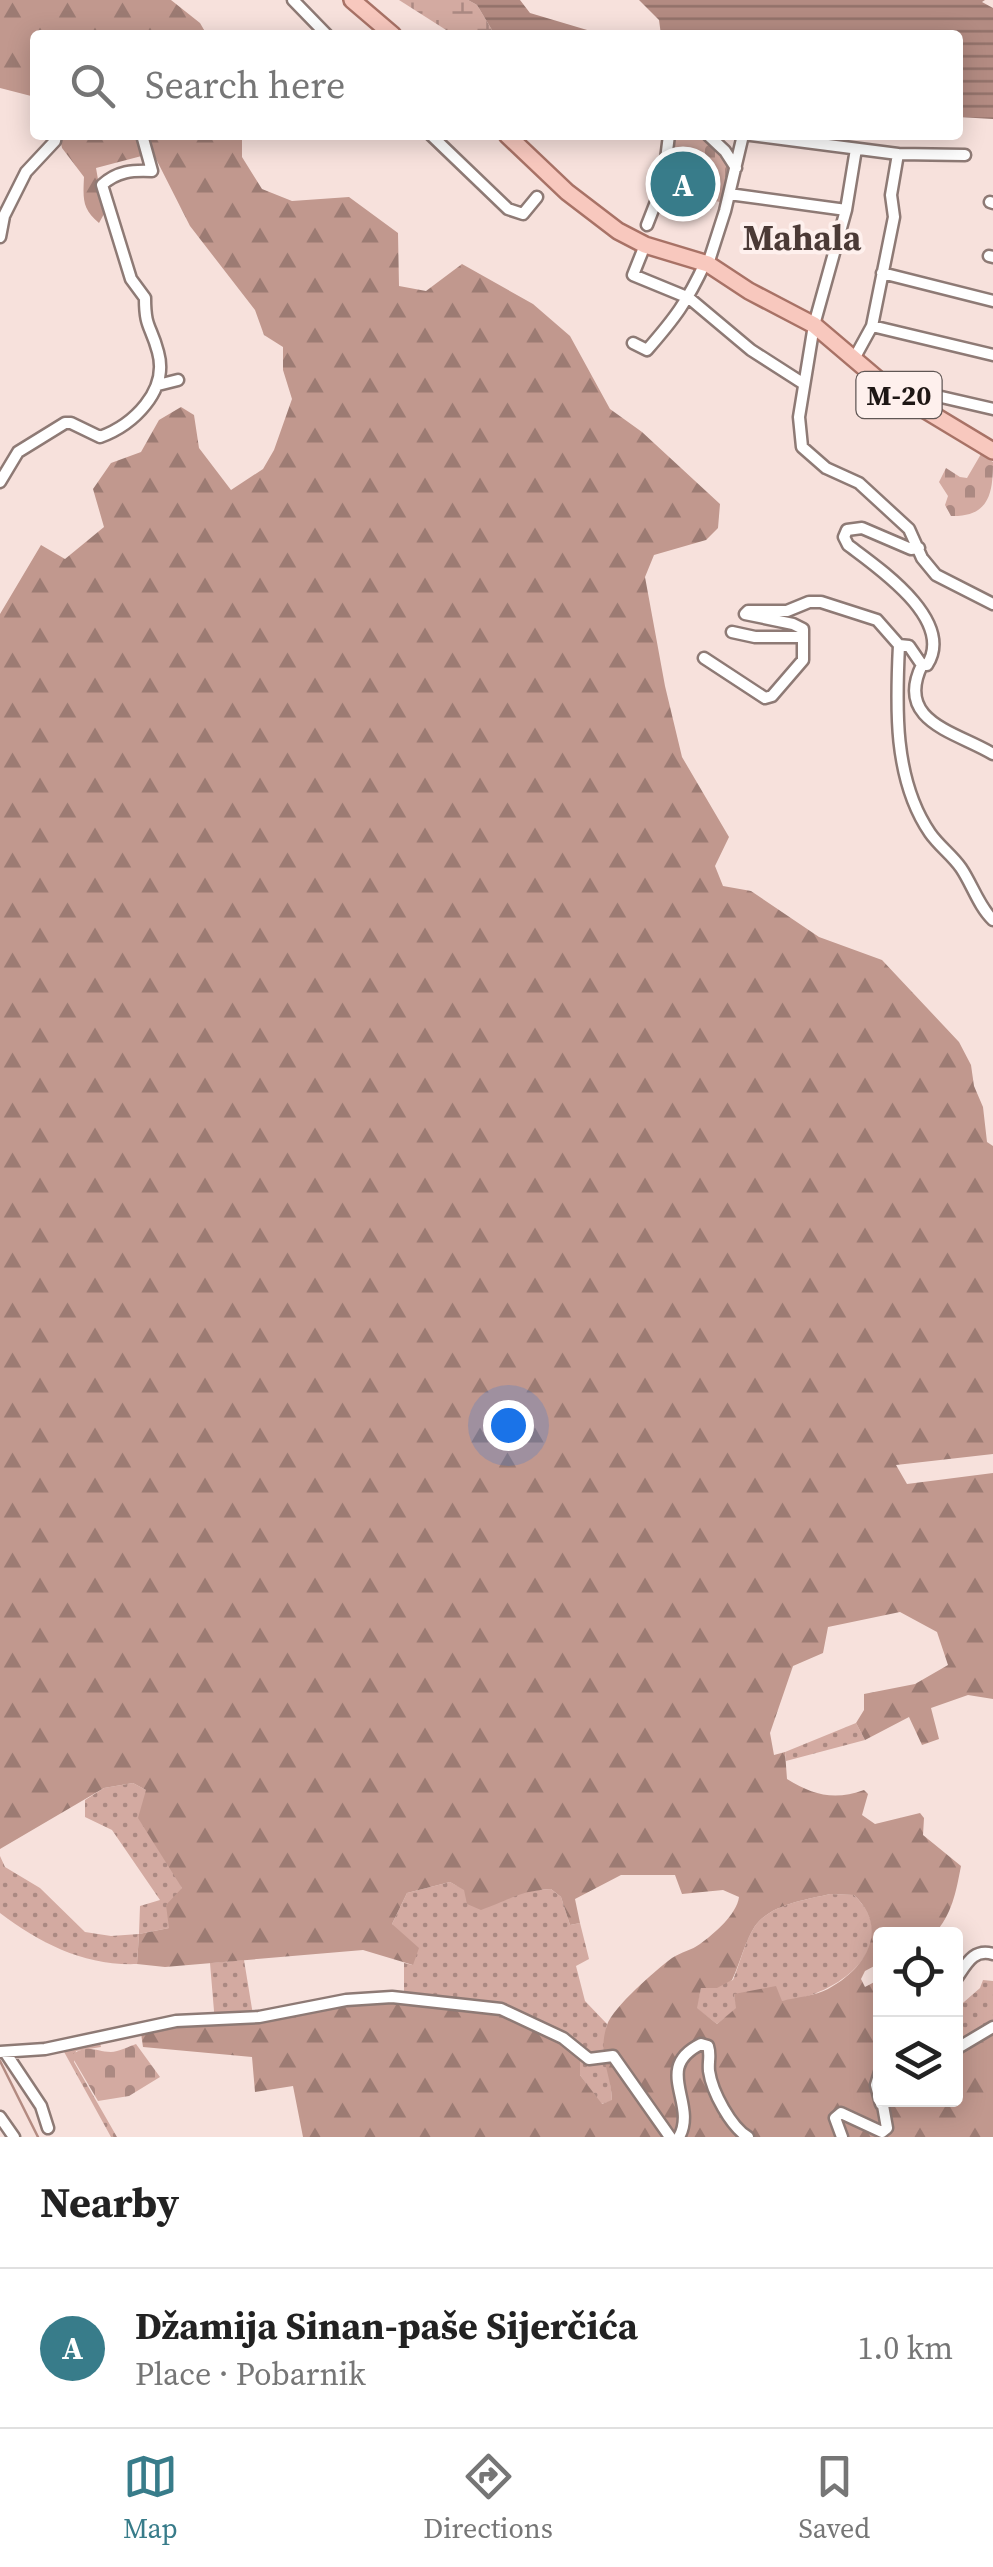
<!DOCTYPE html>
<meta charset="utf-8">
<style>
body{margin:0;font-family:"Source Serif 4",serif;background:#f2f2f2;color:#222}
.controls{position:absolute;right:30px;bottom:30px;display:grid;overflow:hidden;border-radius:10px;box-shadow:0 5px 25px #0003}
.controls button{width:90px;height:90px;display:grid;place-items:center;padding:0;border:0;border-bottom:2px solid #e0e0e0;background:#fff;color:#222;font:50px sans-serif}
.you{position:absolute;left:508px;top:1425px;width:35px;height:35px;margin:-25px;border:8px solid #fff;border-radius:50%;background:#1a73e8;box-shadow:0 0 0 15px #1a73e833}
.badge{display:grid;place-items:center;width:65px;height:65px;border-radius:50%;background:#387c8a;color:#fff;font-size:32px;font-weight:700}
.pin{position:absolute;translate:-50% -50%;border:5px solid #fff;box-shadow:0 2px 10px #0006}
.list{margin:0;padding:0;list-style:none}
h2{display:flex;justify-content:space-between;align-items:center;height:130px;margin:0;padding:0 40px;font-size:42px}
h2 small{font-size:32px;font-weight:400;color:#767676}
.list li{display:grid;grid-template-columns:65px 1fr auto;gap:30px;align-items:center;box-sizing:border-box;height:160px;padding:0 40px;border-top:2px solid #e0e0e0}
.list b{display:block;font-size:38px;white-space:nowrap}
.list p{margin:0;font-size:32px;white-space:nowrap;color:#767676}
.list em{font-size:32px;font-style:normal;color:#767676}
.icon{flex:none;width:55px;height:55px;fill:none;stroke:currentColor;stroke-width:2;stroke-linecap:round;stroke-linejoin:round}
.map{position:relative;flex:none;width:993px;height:2137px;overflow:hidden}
.search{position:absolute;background:#fff;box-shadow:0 5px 25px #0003;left:30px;right:30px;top:30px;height:110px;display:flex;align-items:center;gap:25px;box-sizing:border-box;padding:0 35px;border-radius:10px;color:#767676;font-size:38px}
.sheet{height:290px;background:#fff}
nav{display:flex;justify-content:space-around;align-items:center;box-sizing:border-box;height:140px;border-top:2px solid #e0e0e0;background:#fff;font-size:28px;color:#767676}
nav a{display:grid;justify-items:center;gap:5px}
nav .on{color:#387c8a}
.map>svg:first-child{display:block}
.grass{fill:url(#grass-dots)}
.forest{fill:url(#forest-firs);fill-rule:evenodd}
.wetland{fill:url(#wetland-marsh)}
.cemetery{fill:url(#cemetery-stones)}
.water{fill:url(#water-rules)}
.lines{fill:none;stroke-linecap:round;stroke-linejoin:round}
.stream{stroke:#b38b82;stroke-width:2.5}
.street-casing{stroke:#8e7a75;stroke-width:15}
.primary-casing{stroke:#a87266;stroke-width:20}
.street{stroke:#fff;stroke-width:10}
.primary{stroke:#f8c8be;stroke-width:15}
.labels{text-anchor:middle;stroke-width:8;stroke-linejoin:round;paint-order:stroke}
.shield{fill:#fef0ed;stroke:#605755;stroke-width:2.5}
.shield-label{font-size:28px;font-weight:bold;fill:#1d1614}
.quarter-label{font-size:35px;font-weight:bold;fill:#4b3a36;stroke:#fef0ed}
</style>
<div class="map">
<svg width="993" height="2137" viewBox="0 0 993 2137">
<defs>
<pattern id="grass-dots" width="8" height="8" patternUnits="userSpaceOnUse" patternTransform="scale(2.5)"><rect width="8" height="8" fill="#d3aaa1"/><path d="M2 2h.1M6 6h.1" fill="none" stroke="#ab8982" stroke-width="1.8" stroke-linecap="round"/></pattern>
<pattern id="forest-firs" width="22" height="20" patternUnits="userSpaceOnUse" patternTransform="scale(2.5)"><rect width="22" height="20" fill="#c1988e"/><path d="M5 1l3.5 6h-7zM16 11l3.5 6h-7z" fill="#9c7b73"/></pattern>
<pattern id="wetland-marsh" width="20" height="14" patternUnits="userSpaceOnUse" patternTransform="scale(2.5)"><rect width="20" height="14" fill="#d3aaa1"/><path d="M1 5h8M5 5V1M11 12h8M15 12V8" fill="none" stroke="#ab8982"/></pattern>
<pattern id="cemetery-stones" width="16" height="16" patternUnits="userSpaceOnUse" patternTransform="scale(2.5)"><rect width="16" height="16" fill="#d3aaa1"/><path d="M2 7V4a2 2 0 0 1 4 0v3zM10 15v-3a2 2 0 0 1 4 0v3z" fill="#ab8982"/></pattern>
<pattern id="water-rules" width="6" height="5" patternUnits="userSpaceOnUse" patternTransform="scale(2.5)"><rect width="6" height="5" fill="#b38b82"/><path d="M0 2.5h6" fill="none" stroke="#917169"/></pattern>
</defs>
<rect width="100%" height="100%" fill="#f7e1dc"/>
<path class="grass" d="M 856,1723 L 865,1740 L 786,1761 L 785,1752 Z
M 133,1783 L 146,1790 L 182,1888 L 169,1928 L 139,1934 L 137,1964 C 85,1966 41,1944 0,1913 L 0,1856 L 5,1867 L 40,1888 L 85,1932 L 111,1936 L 139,1934 L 140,1906 L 160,1900 L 112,1830 L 85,1817 L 85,1800 L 104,1788 Z
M 450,1882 C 480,1900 518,1891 551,1889 L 561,1897 L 570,1925 L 580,1923 L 589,1959 L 576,1966 L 585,2001 L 607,2024 C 602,2051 611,2074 612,2101 L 601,2104 L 580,2075 L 580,2056 L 404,2002 L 404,1963 L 413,1965 L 392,1924 L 407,1893 Z
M 830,1894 L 854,1895 C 907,1946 834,1998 782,2001 C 767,2002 749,1997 734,1994 L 737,2008 L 717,2024 L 696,2008 L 701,1988 L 733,1980 C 740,1963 745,1941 755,1926 C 771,1904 806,1900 830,1894 Z
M 244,1960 L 254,2021 L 215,2023 L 210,1963 Z
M 983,1980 L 993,1981 L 993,2035 L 956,2056 L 956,2009 L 980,1988 Z
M 100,2043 L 101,2047 L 76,2051 L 74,2062 L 117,2137 L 111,2137 L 63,2050 Z"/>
<path class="forest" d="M 0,0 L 171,0 L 200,23 L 207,35 L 35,35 L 35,97 L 0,88 Z
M 59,135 L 242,135 L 242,157 L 262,189 L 292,201 L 349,197 L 398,233 L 399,286 L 426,291 L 462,264 L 533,304 L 570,336 L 610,409 L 642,432 L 720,504 L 718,528 L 706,540 L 654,555 L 645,577 L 665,686 L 682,757 L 729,837 L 715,866 L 723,886 L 751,891 L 819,937 L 882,960 L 959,1042 L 971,1065 L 974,1086 L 983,1107 L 987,1142 L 993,1146 L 993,1454 L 896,1465 L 907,1484 L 993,1473 L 993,1699 L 968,1695 L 931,1708 L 939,1739 L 922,1745 L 909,1717 L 865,1740 L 856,1723 L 864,1710 L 864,1694 L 915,1684 L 948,1665 L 937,1632 L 900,1612 L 828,1627 L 823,1653 L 793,1666 L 770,1733 L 774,1755 L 785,1752 L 787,1779 C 813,1795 834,1801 864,1790 L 868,1794 L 862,1815 L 875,1824 L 920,1813 L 924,1818 L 923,1835 L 961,1866 C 956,1892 952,1915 934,1934 L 880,1934 L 880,1963 L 865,1971 L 861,1979 L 865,1987 L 880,1979 L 880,2100 L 956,2100 L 956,2056 L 993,2035 L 993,2137 L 303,2137 L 293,2086 L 255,2092 L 252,2057 L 143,2047 L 141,2033 L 172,2026 C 296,2010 476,1969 580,2056 L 580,2075 L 602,2104 L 612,2100 C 611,2072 597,2056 607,2025 C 613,2007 656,1970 672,1958 C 681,1952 692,1950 700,1944 C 714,1934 737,1914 739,1897 L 723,1890 L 682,1894 L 675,1875 L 621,1875 L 575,1899 L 580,1923 L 570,1925 L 561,1897 L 551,1889 C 518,1891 510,1900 481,1910 L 467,1904 L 464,1890 L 450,1882 L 407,1893 L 392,1924 L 419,1948 L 413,1965 L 363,1950 L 165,1967 L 137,1964 L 139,1934 L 169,1928 L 166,1905 L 182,1888 L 138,1818 L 146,1790 L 133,1783 L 104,1788 L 0,1849 L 0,614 L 41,545 L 65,559 L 104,527 L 93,489 L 111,463 L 141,452 L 159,420 L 181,407 L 194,415 L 199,448 L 231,490 L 263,469 L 274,450 L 292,399 L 283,370 L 283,347 L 264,335 L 255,310 L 190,226 L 153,153 L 96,168 L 104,214 L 99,223 C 82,209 83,199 84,177 L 62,148 ZM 830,1894 L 854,1895 C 890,1929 866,1969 828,1989 C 815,1996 797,1997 782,2001 L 776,1986 L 734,1994 L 736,2008 L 717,2024 L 697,2008 L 701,1988 L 717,1988 L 732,1980 C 740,1963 745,1941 755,1926 C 771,1904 806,1900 830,1894 Z"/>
<path class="wetland" d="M 399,0 L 468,0 L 477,5 L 495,35 L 454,35 Z"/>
<path class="cemetery" d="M 669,135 L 707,135 L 736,169 L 727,204 L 712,200 L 711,210 L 691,204 L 697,178 L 675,173 L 669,197 L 660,194 Z
M 981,454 L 993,462 C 993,494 989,517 951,516 L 945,505 L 948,496 L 939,482 L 946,468 L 960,477 L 967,478 Z
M 136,2044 L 160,2077 L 129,2096 L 98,2101 L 71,2055 C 87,2044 95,2051 111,2052 C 118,2052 130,2046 136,2044 Z"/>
<path class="water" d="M 468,0 L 520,0 L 530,13 L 604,35 L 495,35 L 477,5 Z
M 639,0 L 985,0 L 982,2 L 993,8 L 993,119 L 958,117 L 958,35 L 661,35 L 659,20 Z"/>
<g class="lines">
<path class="stream" d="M 0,2061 L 38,2137"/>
<defs>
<path id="street" d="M 293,0 L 327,35
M 431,135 L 508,209 L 523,214 L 537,197
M 708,135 L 725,151 L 736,168
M 751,135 L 898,154 L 965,155
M 856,149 L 846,210 L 814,325 L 799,417 L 802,447 L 826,468 L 859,483 L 909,529 L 922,558 L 936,575 L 993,604
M 729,194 L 846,210
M 990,202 L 993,203
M 647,225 L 663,184 L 669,135
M 0,237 L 4,216 L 26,172 L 55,141 L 56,135
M 645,245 L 633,275 L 689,298 L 751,350 L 804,384
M 989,256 L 993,257
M 708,264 L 725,211 L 743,135
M 882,273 L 993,301
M 872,326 L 993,355
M 633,343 L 647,350 C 675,318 687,302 705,263
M 855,357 L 872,326 L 894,217 L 891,195 L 898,154
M 158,385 L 178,380
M 924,393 L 993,409
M 0,482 L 18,452 L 65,423 L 71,423 L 100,437 C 133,425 169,391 158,352 C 151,325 145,329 145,298 L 131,279 L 102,185 C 117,171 133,170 152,171 L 142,135
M 919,548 L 911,549 L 862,528 L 847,530 L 844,537 L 848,545 C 877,567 956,620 927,665 L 922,665 L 909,646 L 899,645 C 896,706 893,779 930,833 C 939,846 952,855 961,868 C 972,884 979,907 993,920
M 732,632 L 755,637 L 803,637
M 704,658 L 765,698 L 772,696 L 803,660 L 803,629 L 793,624 L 745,614 L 748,611 L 787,611 L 809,602 L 821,602 L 877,620 L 899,645
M 922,665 C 894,722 957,732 993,754
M 956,1979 C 966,1965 973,1948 993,1954
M 956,2049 L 993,2027
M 0,2052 L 45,2049 L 176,2021 L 259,2017 L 346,2000 L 392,1997 L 501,2009 L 563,2038 L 589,2059 L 613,2056 L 670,2137
M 5,2052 L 41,2106 L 48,2128
M 880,2072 L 876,2085 L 881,2104
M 0,2117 L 14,2137
M 679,2137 C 698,2103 652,2068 701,2044 L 708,2046 C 711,2055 708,2061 709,2071 C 712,2092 731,2127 748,2137
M 842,2137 L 835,2118 L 841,2113 L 882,2132 L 887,2128 L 882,2100"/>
<path id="primary" d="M 352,0 L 393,35
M 507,135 L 567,192 L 618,231 L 645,245 L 708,264 L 749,291 L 814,325 L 887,387 L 993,451"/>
</defs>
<use href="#street" class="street-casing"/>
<use href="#primary" class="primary-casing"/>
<use href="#street" class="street"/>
<use href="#primary" class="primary"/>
</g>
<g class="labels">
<rect class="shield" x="856.5" y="372" width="85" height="46" rx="8"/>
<g class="shield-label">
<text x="899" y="405">M-20</text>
</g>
<g class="quarter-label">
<text x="802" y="250">Mahala</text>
</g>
</g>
</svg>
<div class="controls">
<button><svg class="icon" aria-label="locate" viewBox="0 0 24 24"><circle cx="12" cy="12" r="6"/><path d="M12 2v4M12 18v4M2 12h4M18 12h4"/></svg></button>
<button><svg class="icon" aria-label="layers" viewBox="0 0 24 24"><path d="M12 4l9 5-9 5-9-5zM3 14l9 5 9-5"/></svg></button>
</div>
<div class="you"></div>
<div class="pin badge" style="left:683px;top:184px">A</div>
<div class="search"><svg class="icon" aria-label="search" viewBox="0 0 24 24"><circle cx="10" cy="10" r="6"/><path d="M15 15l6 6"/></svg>Search here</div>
</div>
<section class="sheet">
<h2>Nearby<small></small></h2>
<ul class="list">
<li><span class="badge">A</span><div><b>Džamija Sinan-paše Sijerčića</b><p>Place · Pobarnik</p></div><em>1.0 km</em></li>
</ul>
</section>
<nav>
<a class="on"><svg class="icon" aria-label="map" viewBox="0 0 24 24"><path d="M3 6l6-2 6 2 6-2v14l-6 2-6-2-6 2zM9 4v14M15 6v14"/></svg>Map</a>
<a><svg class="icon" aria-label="directions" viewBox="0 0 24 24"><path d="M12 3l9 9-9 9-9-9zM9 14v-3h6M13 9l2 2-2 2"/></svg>Directions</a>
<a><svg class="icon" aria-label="saved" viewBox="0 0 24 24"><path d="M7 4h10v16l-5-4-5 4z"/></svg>Saved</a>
</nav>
